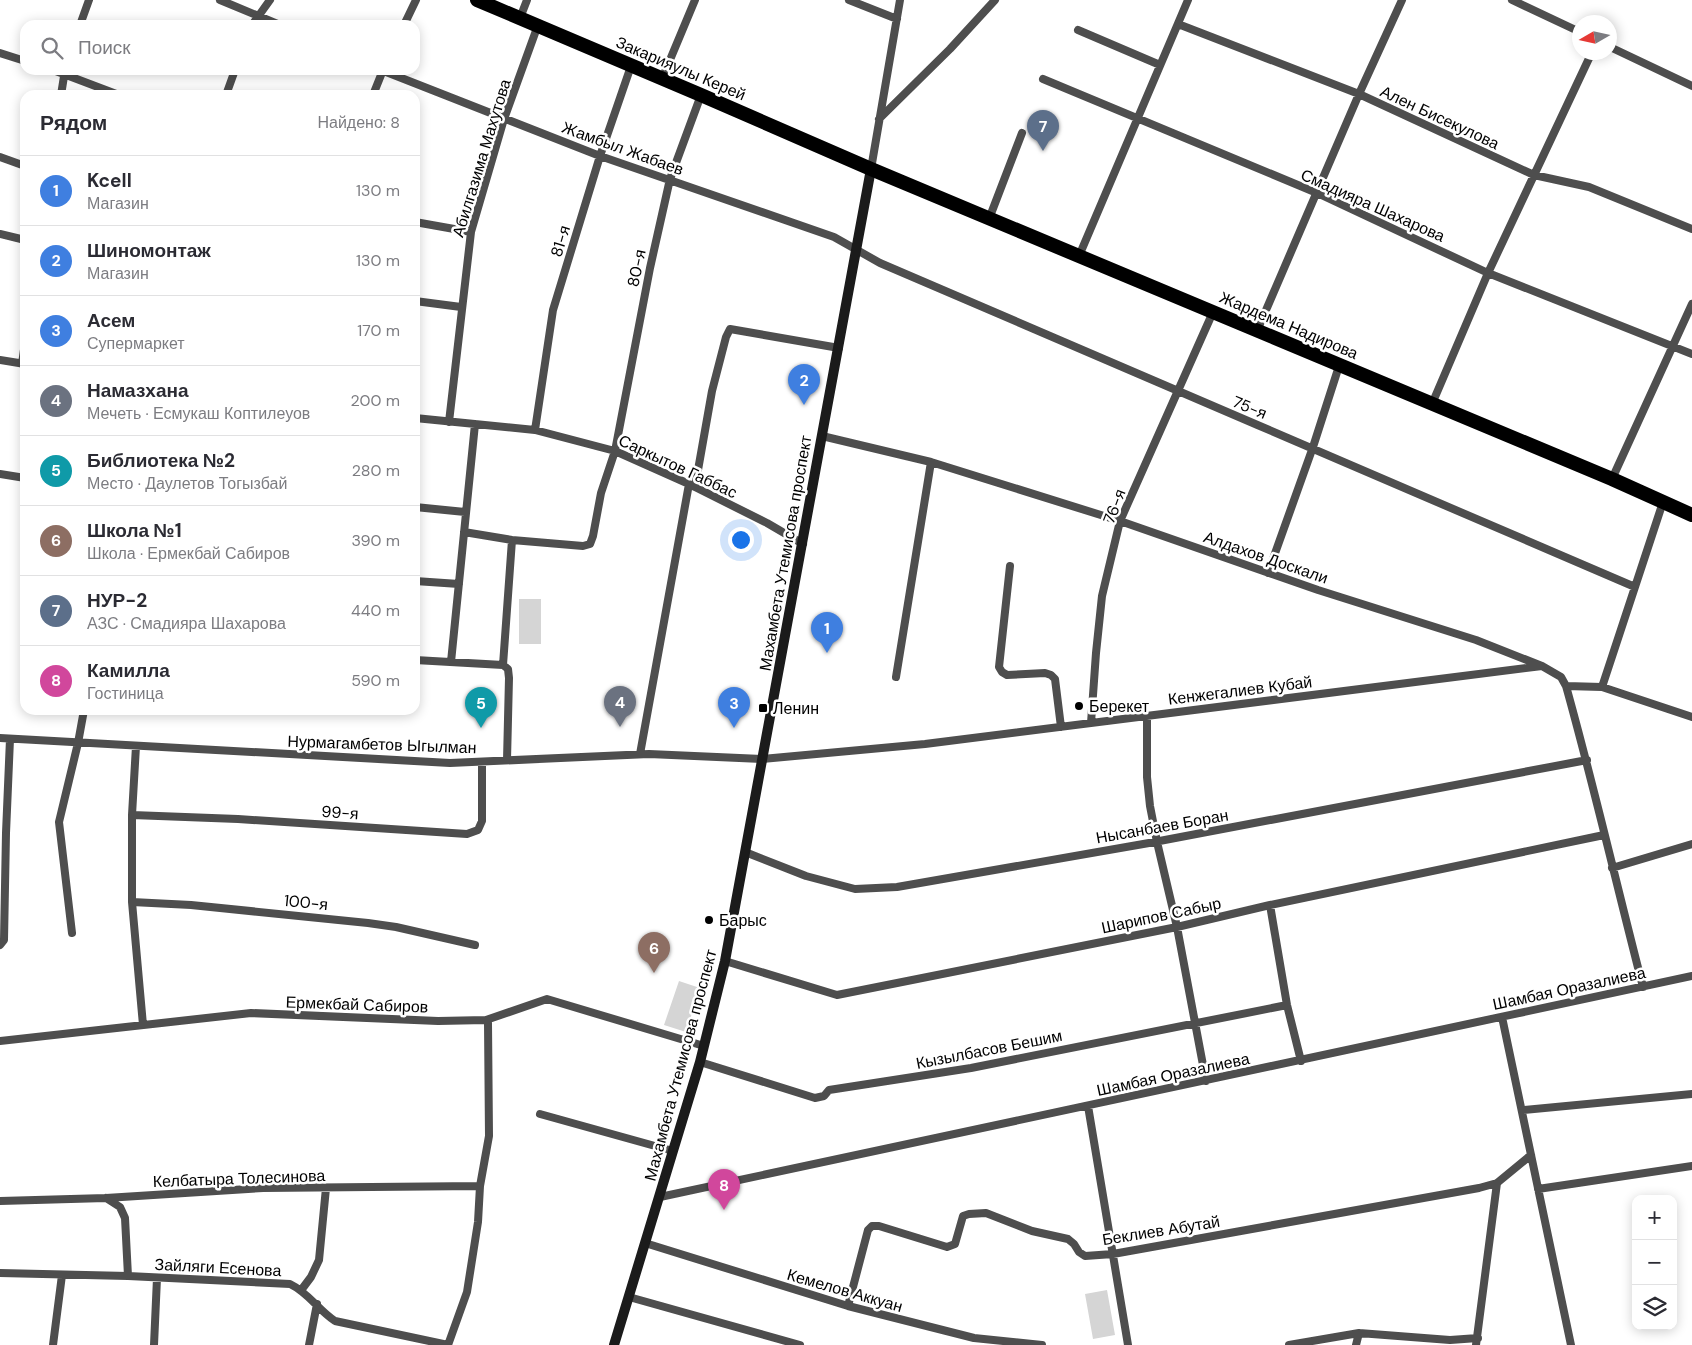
<!DOCTYPE html>
<html lang="ru">
<meta charset="utf-8">
<style>
body{margin:0;font-family:"DM Sans",sans-serif;background:#f2f2f3;color:#2b2b33}
.controls{position:absolute;right:15px;bottom:15px;display:grid;overflow:hidden;border-radius:10px;box-shadow:0 2px 12px #0003}
.controls button{width:45px;height:45px;display:grid;place-items:center;padding:0;border:0;border-bottom:1px solid #e1e1e2;background:#fff;color:#2b2b33;font:25px sans-serif}
.compass{position:absolute;left:1572px;top:15px;width:45px;height:45px;border-radius:50%;background:#fff;box-shadow:0 2px 12px #0003;rotate:261deg}
.you{position:absolute;left:740px;top:539px;width:18px;height:18px;margin:-12px;border:4px solid #fff;border-radius:50%;background:#1a73e8;box-shadow:0 0 0 8px #1a73e833}
.badge{display:grid;place-items:center;width:32px;height:32px;border-radius:50%;background:#ea580c;color:#fff;font-size:16px;font-weight:700}
.pin{position:absolute;translate:-50% -41px;filter:drop-shadow(0 1px 2px #0008)}
.pin::after{content:'';position:absolute;top:26px;width:18px;height:15px;background:inherit;clip-path:polygon(0 0,100% 0,50% 100%)}
.list{margin:0;padding:0;list-style:none}
h2{display:flex;justify-content:space-between;align-items:center;height:65px;margin:0;padding:0 20px;font-size:21px}
h2 small{font-size:16px;font-weight:400;color:#7c7c81}
.list li{display:grid;grid-template-columns:32px 1fr auto;gap:15px;align-items:center;box-sizing:border-box;height:70px;padding:0 20px;border-top:1px solid #e1e1e2}
.list b{display:block;font-size:19px;white-space:nowrap}
.list p{margin:0;font-size:16px;white-space:nowrap;color:#7c7c81}
.list em{font-size:16px;font-style:normal;color:#7c7c81}
.icon{flex:none;width:28px;height:28px;fill:none;stroke:currentColor;stroke-width:2;stroke-linecap:round;stroke-linejoin:round}
.map{position:relative;flex:none;width:1692px;height:1345px;overflow:hidden}
.search{position:absolute;background:#fff;box-shadow:0 2px 12px #0003;left:20px;top:20px;width:400px;height:55px;display:flex;align-items:center;gap:12px;box-sizing:border-box;padding:0 18px;border-radius:15px;color:#7c7c81;font-size:19px}
.panel{position:absolute;background:#fff;box-shadow:0 2px 12px #0003;left:20px;top:90px;width:400px;height:625px;border-radius:15px}
.map>svg:first-child{display:block}
.park{fill:#d5d5d5}
.lines{fill:none;stroke-linecap:round;stroke-linejoin:round}
.street{stroke:#4e4e4e;stroke-width:8}
.secondary{stroke:#1b1b1b;stroke-width:10}
.highway{stroke:#000;stroke-width:14}
.poi-dot{fill:#000;stroke:#fff;stroke-width:2}
.labels{text-anchor:middle;stroke-width:5;stroke-linejoin:round;paint-order:stroke}
.street-label{font-size:16px;fill:#000;stroke:#fff}
.poi-label{font-size:16px;fill:#000;stroke:#fff;text-anchor:start}
</style>
<div class="map">
<svg width="1692" height="1345" viewBox="0 0 1692 1345">
<rect width="100%" height="100%" fill="#fff"/>
<path class="park" d="M 519,599 L 541,599 L 541,644 L 519,644 Z
M 679,981 L 700,988 L 686,1032 L 664,1025 Z
M 1107,1290 L 1115,1335 L 1093,1339 L 1085,1294 Z"/>
<g class="lines">
<path class="street" d="M 220,0 L 280,25
M 849,0 L 897,19
M 1512,0 L 1580,32
M 520,18 L 527,0
M 1178,24 L 1359,94 L 1534,175 L 1589,187 L 1692,229
M 80,25 L 89,0
M 252,25 L 270,0
M 404,25 L 416,0
M 1078,30 L 1160,65
M 1610,47 L 1692,86
M 0,53 L 25,61
M 53,70 L 119,95
M 381,70 L 600,156 L 834,237 L 880,263 C 1131,372 1384,478 1635,587
M 662,79 L 695,0
M 1043,79 L 1317,193 L 1488,273 L 1692,354
M 61,95 L 65,70
M 226,95 L 235,70
M 373,95 L 383,70
M 879,119 L 950,49 L 995,0
M 0,157 L 25,166
M 871,169 L 900,0
M 989,219 L 1022,133
M 415,222 L 471,232
M 0,234 L 25,240
M 1079,256 L 1188,0
M 415,301 L 461,307
M 1257,331 L 1359,94 L 1402,0
M 0,360 L 25,364
M 22,364 L 25,342
M 1432,404 L 1488,273 L 1592,52
M 415,418 L 535,430 L 615,451 L 689,484 L 767,523 L 803,544
M 449,422 L 471,232 L 504,119 L 538,25
M 535,430 L 553,310 L 600,156 L 631,66
M 822,436 L 931,462 L 1120,521 L 1318,590 L 1476,640 L 1542,666 L 1561,677 L 1566,686 L 1602,687 L 1692,717
M 0,474 L 25,478
M 1612,479 L 1692,304
M 695,487 L 712,391 L 726,337 L 730,329 L 839,348
M 415,507 L 465,512
M 464,532 L 512,540 L 583,546 L 590,544 L 593,536 L 601,493 L 615,451 L 650,268 L 670,179 L 701,95
M 1010,566 L 999,667 L 1002,672 L 1007,675 L 1045,673 L 1051,675 L 1055,679 L 1061,727
M 1268,573 L 1313,447 L 1339,366
M 415,581 L 459,584
M 415,660 L 503,665 L 508,669 L 509,678 L 507,760
M 451,662 L 475,424
M 503,665 L 512,540
M 896,677 L 931,462
M 1566,686 C 1594,786 1617,887 1643,987
M 1602,687 L 1663,502
M 1147,716 L 1147,777 L 1150,806 L 1157,842 L 1177,927 L 1206,1081
M 1091,723 L 1096,653 L 1102,596 L 1120,521 L 1213,312
M 0,738 L 450,763 L 649,754 L 762,759 L 925,744 L 1542,666
M 136,746 L 132,815 L 132,902 L 143,1025
M 640,754 L 689,484
M 132,815 L 238,819 L 467,834 L 478,830 L 482,821 L 482,762
M 745,852 L 806,876 L 855,889 L 897,887 L 1149,843 L 1587,760
M 1612,868 L 1692,844
M 132,902 L 191,905 L 368,923 L 396,927 L 475,945
M 1270,905 L 1287,1005 L 1301,1061
M 72,933 L 59,822 L 78,743 L 84,710
M 0,945 L 4,940 L 6,833 L 10,739
M 725,961 L 837,995 L 1177,927 L 1270,905 L 1604,835
M 1502,1017 L 1571,1345
M 0,1041 L 251,1013 L 438,1021 L 486,1020 L 547,999 L 704,1046
M 700,1062 L 815,1098 L 824,1096 L 829,1090 L 971,1068 L 1287,1005
M 1088,1106 L 1128,1345
M 1523,1110 L 1692,1094
M 540,1114 L 673,1151
M 1538,1189 L 1692,1166
M 660,1197 L 1692,976
M 106,1198 L 120,1207 L 125,1218 L 128,1276
M 0,1201 L 106,1198 L 263,1188 L 480,1186
M 645,1243 L 848,1306 L 974,1338 L 1042,1345
M 0,1273 L 128,1276 L 290,1284 C 309,1293 318,1310 335,1321 L 448,1345
M 302,1289 L 311,1277 L 319,1260 L 326,1188
M 629,1297 L 800,1345
M 848,1306 L 868,1230 L 872,1226 L 879,1226 L 947,1247 L 955,1244 L 963,1216 L 969,1214 L 986,1213 L 1032,1231 L 1068,1239 L 1074,1244 L 1079,1252 L 1085,1256 L 1113,1254 L 1479,1188 L 1497,1183 L 1531,1155
M 53,1345 L 62,1275
M 154,1345 L 157,1278
M 309,1345 L 317,1304
M 448,1345 L 467,1292 L 478,1222 L 480,1186 L 489,1136 L 488,1023 L 486,1020
M 1289,1345 L 1359,1333 L 1450,1340 L 1478,1338
M 1356,1345 L 1359,1333
M 1476,1345 L 1497,1183"/>
<path class="secondary" d="M 614,1345 L 700,1062 L 725,961 L 871,169"/>
<path class="highway" d="M 477,0 L 701,95 L 871,169 L 1612,479 L 1692,515"/>
</g>
<g class="poi-dot">
<circle cx="1079" cy="706" r="5"/>
<rect x="758" y="703" width="10" height="10" rx="2.5"/>
<circle cx="709" cy="920" r="5"/>
</g>
<g class="labels">
<g class="street-label">
<text transform="translate(681 68) rotate(23)" y="6">Закарияулы Керей</text>
<text transform="translate(1440 117) rotate(25)" y="6">Ален Бисекулова</text>
<text transform="translate(623 148) rotate(20)" y="6">Жамбыл Жабаев</text>
<text transform="translate(481 158) rotate(-73)" y="6">Абилгазима Махутова</text>
<text transform="translate(1373 205) rotate(24)" y="6">Смадияра Шахарова</text>
<text transform="translate(560 241) rotate(-73)" y="6">81-я</text>
<text transform="translate(636 268) rotate(-78)" y="6">80-я</text>
<text transform="translate(1289 325) rotate(23)" y="6">Жардема Надирова</text>
<text transform="translate(1250 407) rotate(22)" y="6">75-я</text>
<text transform="translate(678 466) rotate(25)" y="6">Саркытов Габбас</text>
<text transform="translate(1114 506) rotate(-69)" y="6">76-я</text>
<text transform="translate(785 553) rotate(-80)" y="6">Махамбета Утемисова проспект</text>
<text transform="translate(1266 557) rotate(19)" y="6">Алдахов Доскали</text>
<text transform="translate(1240 690) rotate(-7)" y="6">Кенжегалиев Кубай</text>
<text transform="translate(382 744) rotate(2)" y="6">Нурмагамбетов Ыгылман</text>
<text transform="translate(340 812) rotate(4)" y="6">99-я</text>
<text transform="translate(1162 826) rotate(-10)" y="6">Нысанбаев Боран</text>
<text transform="translate(306 902) rotate(6)" y="6">100-я</text>
<text transform="translate(1161 915) rotate(-12)" y="6">Шарипов Сабыр</text>
<text transform="translate(1569 988) rotate(-12)" y="6">Шамбая Оразалиева</text>
<text transform="translate(357 1004) rotate(2)" y="6">Ермекбай Сабиров</text>
<text transform="translate(989 1049) rotate(-11)" y="6">Кызылбасов Бешим</text>
<text transform="translate(680 1065) rotate(-75)" y="6">Махамбета Утемисова проспект</text>
<text transform="translate(1173 1074) rotate(-12)" y="6">Шамбая Оразалиева</text>
<text transform="translate(239 1178) rotate(-2)" y="6">Келбатыра Толесинова</text>
<text transform="translate(1161 1230) rotate(-9)" y="6">Беклиев Абутай</text>
<text transform="translate(218 1267) rotate(3)" y="6">Зайляги Есенова</text>
<text transform="translate(845 1290) rotate(16)" y="6">Кемелов Аккуан</text>
</g>
<g class="poi-label">
<text x="1089" y="712">Берекет</text>
<text x="773" y="714">Ленин</text>
<text x="719" y="926">Барыс</text>
</g>
</g>
</svg>
<div class="controls">
<button>+</button>
<button>−</button>
<button><svg class="icon" aria-label="layers" viewBox="0 0 24 24"><path d="M12 4l9 5-9 5-9-5zM3 14l9 5 9-5"/></svg></button>
</div>
<svg class="compass" viewBox="-18 -18 36 36"><path d="M0-13l5 13h-10z" fill="#e53935"/><path d="M0 13l5-13h-10z" fill="#7c7c81"/></svg>
<div class="you"></div>
<div class="pin badge" style="left:827px;top:653px;background:#3f7fe0">1</div>
<div class="pin badge" style="left:804px;top:405px;background:#3f7fe0">2</div>
<div class="pin badge" style="left:734px;top:728px;background:#3f7fe0">3</div>
<div class="pin badge" style="left:620px;top:727px;background:#6b7280">4</div>
<div class="pin badge" style="left:481px;top:728px;background:#0f9aa8">5</div>
<div class="pin badge" style="left:654px;top:973px;background:#8d6e63">6</div>
<div class="pin badge" style="left:1043px;top:151px;background:#5c6f8a">7</div>
<div class="pin badge" style="left:724px;top:1210px;background:#d1479c">8</div>
<div class="search"><svg class="icon" aria-label="search" viewBox="0 0 24 24"><circle cx="10" cy="10" r="6"/><path d="M15 15l6 6"/></svg>Поиск</div>
<section class="panel">
<h2>Рядом<small>Найдено: 8</small></h2>
<ul class="list">
<li><span class="badge" style="background:#3f7fe0">1</span><div><b>Kcell</b><p>Магазин</p></div><em>130 m</em></li>
<li><span class="badge" style="background:#3f7fe0">2</span><div><b>Шиномонтаж</b><p>Магазин</p></div><em>130 m</em></li>
<li><span class="badge" style="background:#3f7fe0">3</span><div><b>Асем</b><p>Супермаркет</p></div><em>170 m</em></li>
<li><span class="badge" style="background:#6b7280">4</span><div><b>Намазхана</b><p>Мечеть · Есмукаш Коптилеуов</p></div><em>200 m</em></li>
<li><span class="badge" style="background:#0f9aa8">5</span><div><b>Библиотека №2</b><p>Место · Даулетов Тогызбай</p></div><em>280 m</em></li>
<li><span class="badge" style="background:#8d6e63">6</span><div><b>Школа №1</b><p>Школа · Ермекбай Сабиров</p></div><em>390 m</em></li>
<li><span class="badge" style="background:#5c6f8a">7</span><div><b>НУР-2</b><p>АЗС · Смадияра Шахарова</p></div><em>440 m</em></li>
<li><span class="badge" style="background:#d1479c">8</span><div><b>Камилла</b><p>Гостиница</p></div><em>590 m</em></li>
</ul>
</section>
</div>
